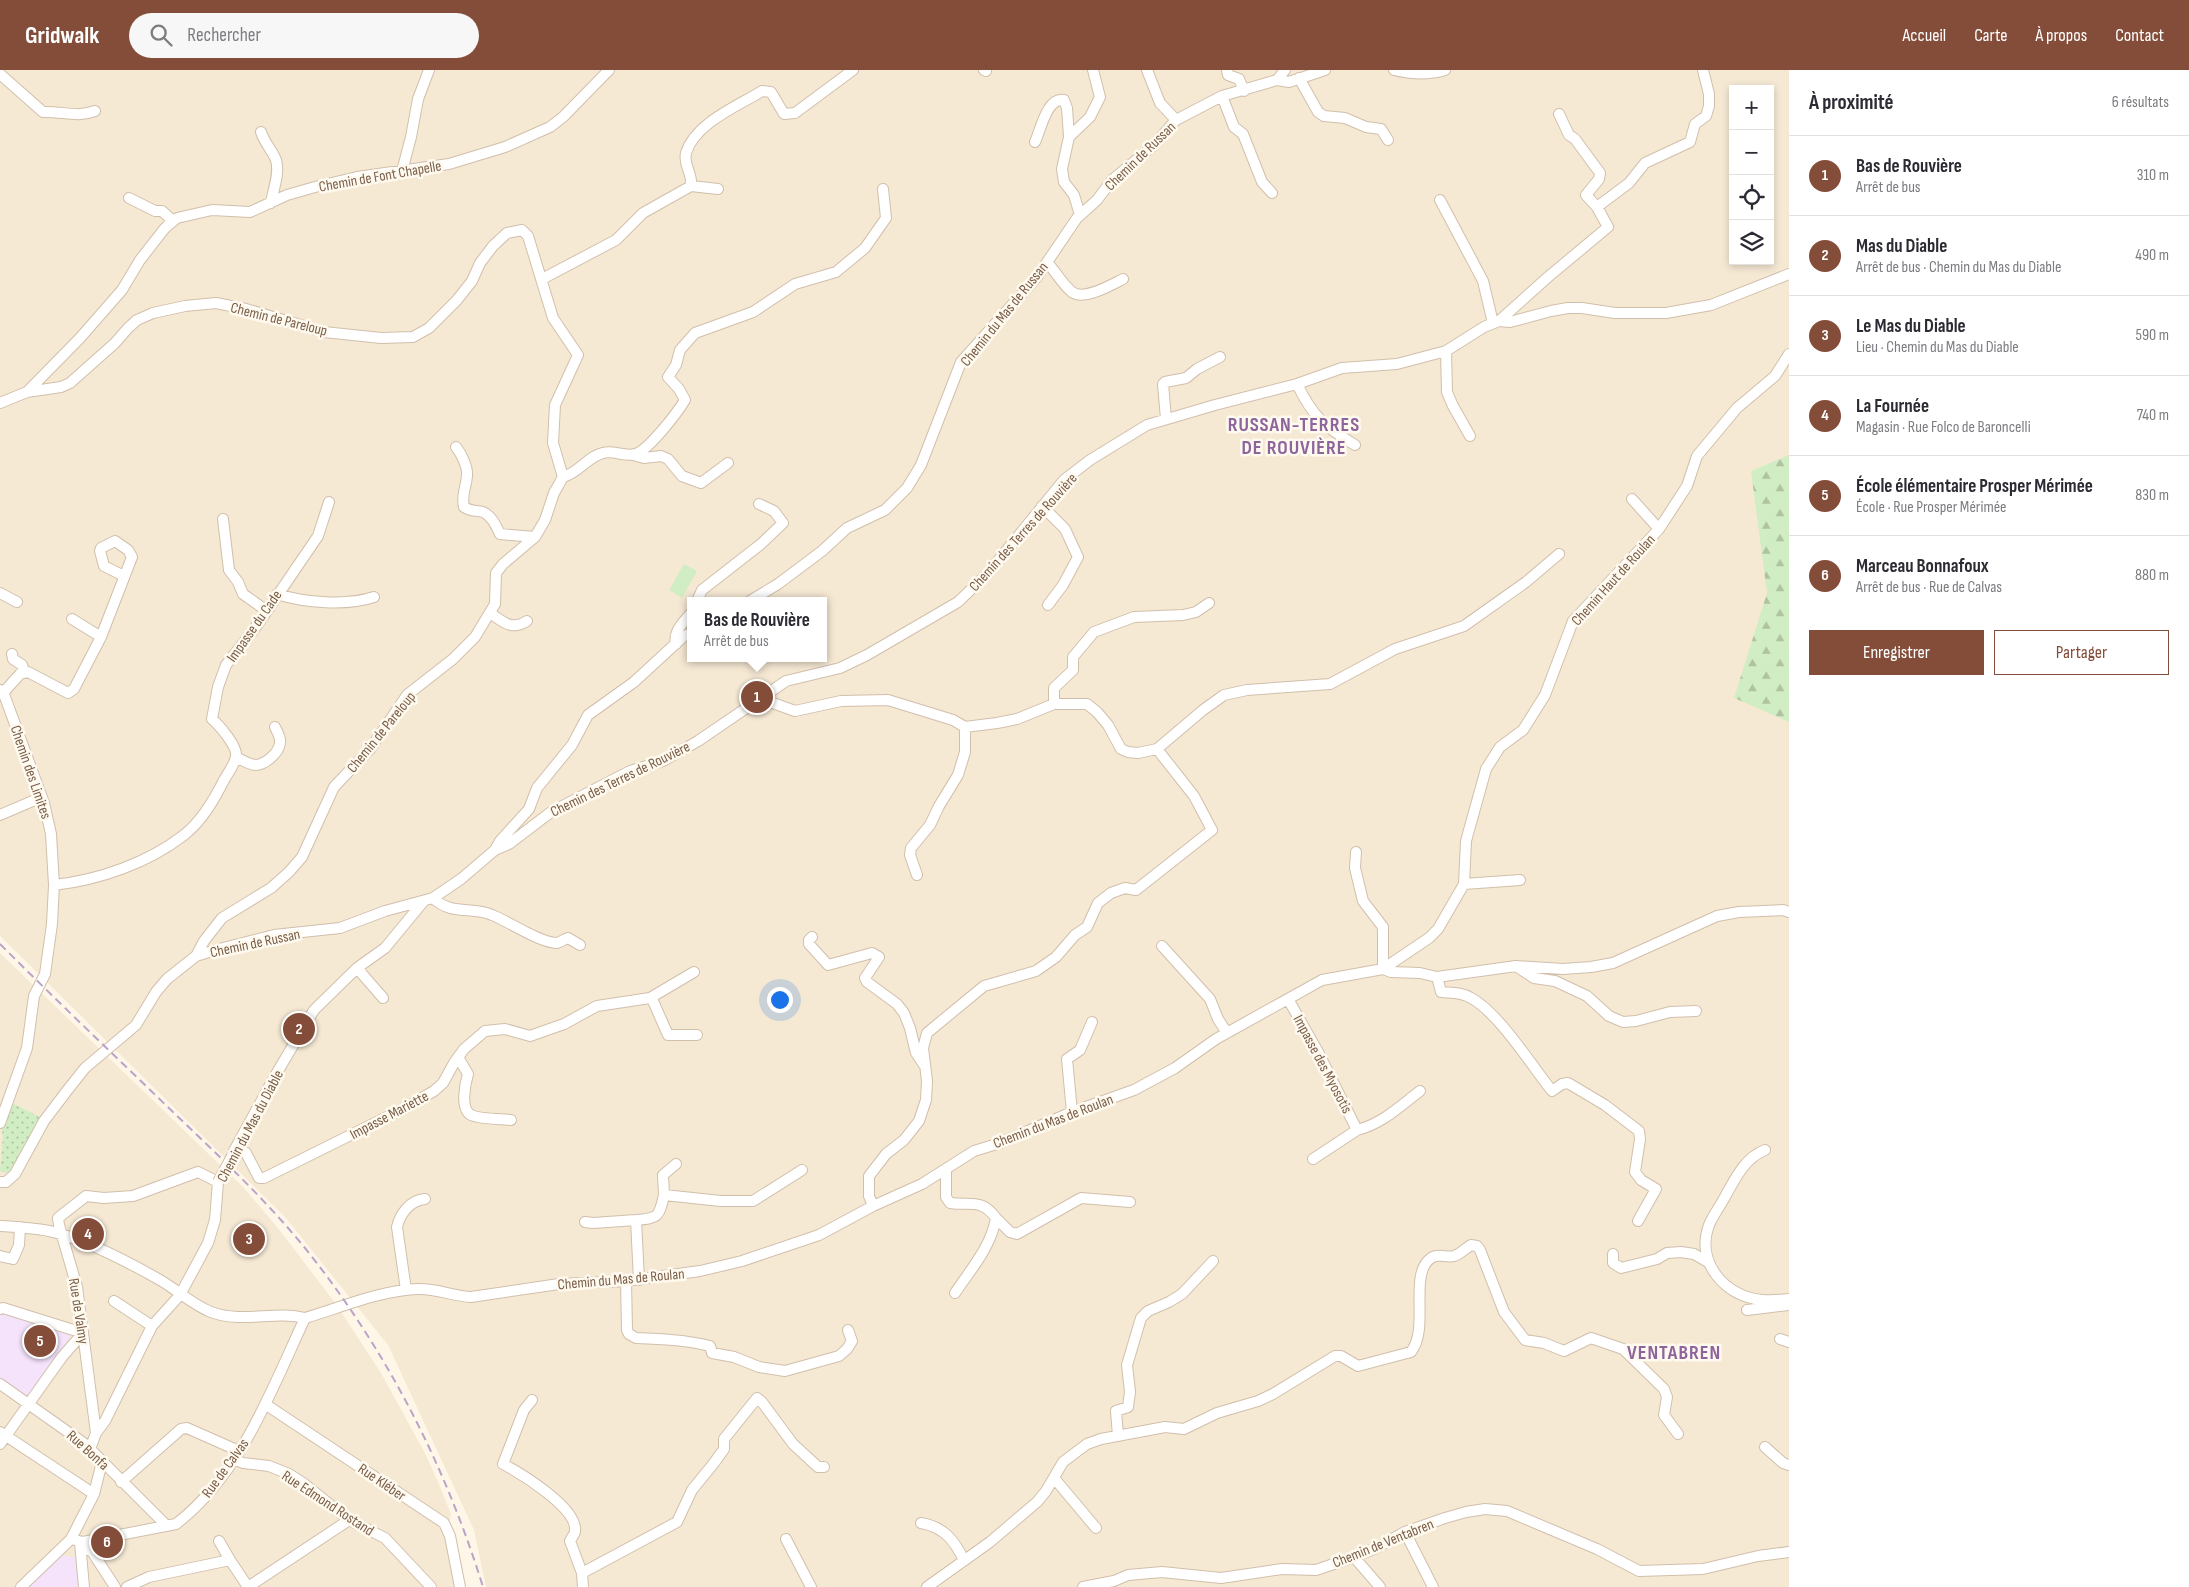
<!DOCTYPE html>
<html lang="fr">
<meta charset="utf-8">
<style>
body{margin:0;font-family:"Sofia Sans Condensed",sans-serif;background:#f7f7f7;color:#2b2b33}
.controls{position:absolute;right:15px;top:15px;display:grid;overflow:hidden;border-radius:0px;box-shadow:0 2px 8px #0003}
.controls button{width:45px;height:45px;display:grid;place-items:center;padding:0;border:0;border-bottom:1px solid #e1e1e2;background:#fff;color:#2b2b33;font:25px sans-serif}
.you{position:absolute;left:779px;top:929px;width:18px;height:18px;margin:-12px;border:4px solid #fff;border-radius:50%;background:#1a73e8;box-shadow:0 0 0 8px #1a73e833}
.badge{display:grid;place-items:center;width:32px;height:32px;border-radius:50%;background:#844d3a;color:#fff;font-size:16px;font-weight:700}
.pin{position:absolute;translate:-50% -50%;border:2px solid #fff;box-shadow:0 1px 5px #0006}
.popup{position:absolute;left:687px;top:527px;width:140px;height:65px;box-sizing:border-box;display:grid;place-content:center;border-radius:0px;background:#fff;filter:drop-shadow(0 1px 4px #0005);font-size:16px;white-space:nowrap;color:#7c7c81}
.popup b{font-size:19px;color:#2b2b33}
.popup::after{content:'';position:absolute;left:50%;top:100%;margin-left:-10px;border:10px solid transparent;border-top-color:#fff}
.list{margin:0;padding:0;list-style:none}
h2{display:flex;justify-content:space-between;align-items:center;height:65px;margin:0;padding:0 20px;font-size:21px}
h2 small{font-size:16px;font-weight:400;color:#7c7c81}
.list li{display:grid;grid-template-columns:32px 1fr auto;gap:15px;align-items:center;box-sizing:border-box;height:80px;padding:0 20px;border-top:1px solid #e1e1e2}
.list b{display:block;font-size:19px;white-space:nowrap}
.list p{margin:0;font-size:16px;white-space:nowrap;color:#7c7c81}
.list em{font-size:16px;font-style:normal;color:#7c7c81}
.actions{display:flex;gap:10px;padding:15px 20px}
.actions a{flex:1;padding:11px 0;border:1px solid #844d3a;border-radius:0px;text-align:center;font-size:18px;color:#844d3a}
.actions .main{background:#844d3a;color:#fff}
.icon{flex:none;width:28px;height:28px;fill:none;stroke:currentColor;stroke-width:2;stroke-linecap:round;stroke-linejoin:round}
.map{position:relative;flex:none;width:1789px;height:1517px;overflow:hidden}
header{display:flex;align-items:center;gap:30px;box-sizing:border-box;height:70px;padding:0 25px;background:#844d3a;color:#fff}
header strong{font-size:24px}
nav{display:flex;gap:28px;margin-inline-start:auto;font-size:18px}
.search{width:350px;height:45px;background:#f7f7f7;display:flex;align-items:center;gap:12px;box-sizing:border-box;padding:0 18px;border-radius:28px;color:#7c7c81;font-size:19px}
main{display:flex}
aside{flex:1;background:#fff}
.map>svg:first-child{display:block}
.residential{fill:#f6e9d4;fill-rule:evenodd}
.education{fill:#f4e3fb}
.grass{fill:url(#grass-dots)}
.forest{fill:url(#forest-firs)}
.garden{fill:#d1edc3}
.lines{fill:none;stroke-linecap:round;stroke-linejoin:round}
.minor-casing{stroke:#d1bfab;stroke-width:12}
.minor{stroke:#fff;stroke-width:10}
.rail{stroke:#bba3c9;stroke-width:2;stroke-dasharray:8 5;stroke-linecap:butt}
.minor-bridge-casing{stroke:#d1bfab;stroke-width:12;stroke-linecap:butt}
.minor-bridge{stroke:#fff;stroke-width:10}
.labels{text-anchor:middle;stroke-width:5;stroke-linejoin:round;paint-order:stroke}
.street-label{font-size:15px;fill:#7a5e49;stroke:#fffaef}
.district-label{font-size:20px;font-weight:bold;letter-spacing:1px;fill:#8e649d;stroke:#fffaef}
</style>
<header>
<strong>Gridwalk</strong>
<div class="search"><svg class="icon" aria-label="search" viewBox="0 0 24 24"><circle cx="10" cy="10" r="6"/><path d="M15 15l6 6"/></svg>Rechercher</div>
<nav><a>Accueil</a><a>Carte</a><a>À propos</a><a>Contact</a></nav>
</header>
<main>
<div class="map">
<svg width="1789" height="1517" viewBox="0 0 1789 1517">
<defs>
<pattern id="grass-dots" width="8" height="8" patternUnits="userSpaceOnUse" patternTransform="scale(1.25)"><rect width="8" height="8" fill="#d1edc3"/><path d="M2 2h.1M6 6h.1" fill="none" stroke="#afc3a0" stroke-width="1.8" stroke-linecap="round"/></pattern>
<pattern id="forest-firs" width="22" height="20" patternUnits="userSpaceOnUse" patternTransform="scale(1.25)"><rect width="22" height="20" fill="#d1edc3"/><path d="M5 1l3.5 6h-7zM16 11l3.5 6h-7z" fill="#afc3a0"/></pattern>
</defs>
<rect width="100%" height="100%" fill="#fef7e7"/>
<path class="residential" d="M 0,0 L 1789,0 L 1789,1517 L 486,1517 L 474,1460 L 388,1275 L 285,1147 L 0,866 ZM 1733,19 L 1770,19 L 1770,191 L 1733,191 ZM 691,531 L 823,531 L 823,588 L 691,588 Z
M 0,883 L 244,1118 L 278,1158 L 336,1234 L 381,1303 L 425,1383 L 439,1414 L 451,1444 L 449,1454 L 463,1517 L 0,1517 Z"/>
<path class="education" d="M 3,1242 L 71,1264 L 68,1272 L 29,1328 L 0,1310 L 0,1244 Z
M 62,1485 L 77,1488 L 78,1517 L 29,1517 Z"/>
<path class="grass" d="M 10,1032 L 42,1048 L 12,1104 L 0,1101 L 3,1067 L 1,1054 Z"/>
<path class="forest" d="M 1789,385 L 1789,652 L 1734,628 L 1767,523 L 1751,401 Z"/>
<path class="garden" d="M 684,494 L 697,501 L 682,528 L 669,520 Z"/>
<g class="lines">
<defs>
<path id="minor" d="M 984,0 L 986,1
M 1147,0 L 1160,33 L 1176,50
M 1227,0 L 1228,5 L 1239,9 L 1244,21
M 1394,0 C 1410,4 1429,5 1445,0
M 0,4 L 43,42 C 63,41 76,48 95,41
M 1299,8 L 1318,42 L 1324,46 L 1345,48 L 1366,57 L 1381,59 L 1388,70
M 1277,10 L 1289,12 L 1325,0
M 1222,26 L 1234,57 L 1243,64 L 1262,112 L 1272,123
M 1559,44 L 1569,65 L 1575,69 L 1600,103 L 1599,109 L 1586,125 L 1597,137
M 261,62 C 265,74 272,80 276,90 C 280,103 273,120 271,133
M 1035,72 C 1041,59 1047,27 1064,30 L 1067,38 L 1069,67
M 402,101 L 411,67 L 418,29 L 429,0
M 691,116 L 718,119
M 129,128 L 155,141 L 162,141 L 173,151
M 1440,130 L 1483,211 L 1493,253
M 1080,145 L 1074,125 L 1064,112 L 1062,99 L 1069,67 L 1090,47 L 1100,27 L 1093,0
M 1047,192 C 1055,201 1063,215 1072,222 C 1084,231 1111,215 1123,209
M 542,209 L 616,170 L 643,143 L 691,116 C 693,104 683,95 686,83 C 695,53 738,36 762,21 L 771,22 L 784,44 L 795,43 L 853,0
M 1499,251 L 1548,207 L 1608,157 L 1597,137 L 1629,113 L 1645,93 L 1690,72 L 1695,54 L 1706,46 L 1709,36 L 1709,24 L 1703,0
M 1446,281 L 1447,322 L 1453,336 L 1470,366
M 1297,314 C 1313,347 1324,356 1355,375
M 27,322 L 61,317 L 70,313 L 115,273 L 128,258 L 137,250 L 153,243 L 185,236 L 216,233 L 246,239 L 324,262 L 381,268 L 413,267 L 429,258 L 457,230 L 472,211 L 480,193 L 493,176 L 507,163 L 522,160 L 528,166 L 553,248 L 578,285 L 555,335 L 553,373 L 563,407 L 554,423 L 545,450 L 535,467 L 503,494 L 496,503 L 495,534 L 475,567 L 453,589 L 407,625 L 371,678 L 334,717 L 302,787 L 289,802 L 271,818 L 222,848 L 204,871 L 196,886
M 0,333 L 27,322 L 80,268 L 122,220 L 140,190 L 165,158 L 177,148 L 212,140 L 250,142 L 287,125 L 315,117 L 357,107 L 449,94 L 505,77 L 550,57 L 563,47 L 609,0
M 1166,349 L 1163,314 L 1165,312 L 1186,308 L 1197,299 L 1220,287
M 456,377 C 461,383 468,397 467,406 C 466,418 461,425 464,437 C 471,442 476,440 483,442 C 492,446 496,456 500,464 L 535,467
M 633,385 L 644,388 L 661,386 L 668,389 L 682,406 L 701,413 L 728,393
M 563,407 C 579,403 588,386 603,383 C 613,380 625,387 635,384 C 648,381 677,343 685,330 L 679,319 L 668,307 L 676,295 L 680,280 L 695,263 L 753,242 L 795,214 L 836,202 L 865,178 L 886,148 L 883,119
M 1632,429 L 1659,459
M 1042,436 L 1065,459 L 1078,487 L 1063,515 L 1048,535
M 223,449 L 229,500 L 238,512 L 243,524 L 267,541
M 0,523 L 17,532
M 277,524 C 305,533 347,536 374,527
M 697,531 L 702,520 L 761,474 L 783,453 L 774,441 L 759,434
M 750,531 L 778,514 L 822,481 L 847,458 L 885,440 L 907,418 L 921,395 L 961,292 L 1037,207 L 1077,148 L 1097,130 L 1112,110 L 1153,76 L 1176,50 L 1222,26 L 1277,10 L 1285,0
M 490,543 C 504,552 511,561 527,551
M 72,549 L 101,567
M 676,574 C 673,561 683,553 691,543
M 12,584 L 13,589 L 22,595 L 24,602
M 0,620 L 5,627 L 44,733 L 51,764 L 54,815 L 52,854 L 45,904 L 34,926 L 27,978 L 0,1053
M 3,623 L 20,604 L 28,602 L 68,623 L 74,619 L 101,567 L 132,487 L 128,480 L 115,471 L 101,478 L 100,481 L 104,496 L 124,506
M 759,628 L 795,641 L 841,631 L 888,630 L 953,650 L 965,657 L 997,653 L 1017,649 L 1054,634 L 1087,634 L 1097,642 L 1108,655 L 1121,679 L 1128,682 L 1138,683 L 1157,679 L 1203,640 L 1224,625 L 1247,620 L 1330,614 L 1395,579 L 1464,556 L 1526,512 L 1559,484
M 1054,634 L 1054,618 L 1073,600 L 1073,587 L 1094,562 L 1134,547 L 1183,545 L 1196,542 L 1209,533
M 236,687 C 242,690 248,694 255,695 C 265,695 279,683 280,673 C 281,667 277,662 275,657
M 0,745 L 42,727
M 495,780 L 509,774 L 551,742 L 630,701 L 663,691 L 698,671 L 786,611 L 840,598 L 867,585 L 958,532 L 988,503 L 1064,410 L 1090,390 L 1147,355 L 1215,335 L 1297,314 L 1342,298 L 1397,294 L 1446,281 L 1484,257 L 1499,251 L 1510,252 L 1551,241 L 1568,238 L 1582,238 L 1615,243 L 1666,243 L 1711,235 L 1789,204
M 1356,782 L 1355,798 L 1363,831 L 1383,857 L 1383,899
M 917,805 L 910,785 L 911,778 L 930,755 L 939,736 L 958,705 L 965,682 L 965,657
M 1464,814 L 1520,810
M 54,815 C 99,810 148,793 184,765 C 202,751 214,730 224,710 C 228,703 235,694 236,686 C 238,677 219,655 212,649 L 218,617 L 226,595 L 258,554 L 318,466 L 329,432
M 433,828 C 452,846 471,836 492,845 C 508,851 540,873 557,873 C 560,872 565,869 568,868 L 580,875
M 812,867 L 809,870 L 809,874 L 828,895 L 872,883 L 879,887 L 865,908 L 867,912 L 897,934 L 904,943 L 910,958 L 916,983 L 924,995
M 1162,876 L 1210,929 L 1218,949 L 1227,963
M 1516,896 L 1534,908 L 1555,911 L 1587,926 L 1609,946 L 1623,952 L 1636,951 L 1670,942 L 1696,941
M 357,898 L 383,928
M 1383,899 L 1429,868 L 1438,859 L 1464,814 L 1466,771 L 1486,699 L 1500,677 L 1523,660 L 1545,625 L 1573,551 L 1659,459 L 1687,416 L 1697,386 L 1737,338 L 1775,306 L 1789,284
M 1437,907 L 1441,922 C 1451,923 1462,922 1471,928 C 1498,942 1532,996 1552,1021 L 1562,1014 L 1568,1013 L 1605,1035 L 1639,1061 L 1640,1069 L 1635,1102 L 1641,1110 L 1656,1119 L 1638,1151
M 650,928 L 694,902
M 1288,929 L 1318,982 L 1357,1060 L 1313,1089
M 458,987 L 468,1004 C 465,1014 460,1039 471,1045 C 479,1049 501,1049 511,1050
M 1072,1042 L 1067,989 L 1080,980 L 1092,952
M 1357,1060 C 1382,1054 1400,1036 1420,1021
M 237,1076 L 246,1083 L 259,1108 L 264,1108 L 403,1039 L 434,1021 L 443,1013 L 454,993 L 464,979 L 485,961 L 505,959 L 530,966 L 564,954 L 597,936 L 650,928 L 653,931 L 668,965 L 697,965
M 1765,1080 C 1745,1088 1736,1107 1726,1125 C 1721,1135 1713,1145 1709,1155 C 1695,1192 1725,1227 1762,1230 C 1771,1231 1780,1230 1789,1229
M 234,1081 L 275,1006 L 314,940 L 357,898 L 385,878 L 423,832
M 946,1100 L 946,1127 L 950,1133 C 971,1136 981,1128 996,1148 C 991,1177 971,1199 955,1223
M 0,1112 L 6,1112 L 15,1104 L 44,1051 L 66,1022 L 85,998 L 136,955 L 156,922 L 167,909 L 196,886 L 219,879 L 274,865 L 340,858 L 385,841 L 433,828 L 461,809 L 495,780 L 500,771 L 529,739 L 537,718 L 572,675 L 588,645 L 634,612 L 684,566 L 691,563
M 664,1125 L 663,1105 L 676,1094
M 873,1136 L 869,1126 L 869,1106 L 886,1084 L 904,1070 L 919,1051 L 926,1030 L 927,1011 L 923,978 L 927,963 L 984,916 L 1036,901 L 1056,887 L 1075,865 L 1087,857 L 1098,833 L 1111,823 L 1125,818 L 1136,820 L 1212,760 L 1194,726 L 1157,679
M 995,1147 L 1010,1162 L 1017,1164 L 1081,1128 L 1130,1132
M 636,1150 C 659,1148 659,1147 664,1125 L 721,1131 L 753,1131 L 802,1100
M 585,1152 L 593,1153 L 636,1150 L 639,1210
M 0,1156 C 16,1157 33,1158 49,1161 C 83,1168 130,1193 160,1210 C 179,1221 191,1234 211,1242 C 243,1254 275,1240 305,1248
M 1613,1184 L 1613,1193 L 1621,1198 L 1657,1189 L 1667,1183 L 1681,1182 L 1694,1184 L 1708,1192
M 0,1186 L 13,1189 L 19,1175 L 20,1157
M 626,1211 L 627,1260 L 629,1264 L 636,1268 C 661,1269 686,1270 710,1276 L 712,1283 L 734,1287 L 759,1297 L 785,1301 L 839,1286 L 847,1279 L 852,1271 L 848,1260
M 406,1220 L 397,1157 C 400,1144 410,1130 425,1129
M 114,1231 L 152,1256
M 0,1239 L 3,1238 L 83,1263
M 1747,1240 L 1789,1235
M 305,1248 C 342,1237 378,1221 417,1219 C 435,1218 453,1226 471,1227 L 559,1214 L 626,1211 L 700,1201 L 742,1191 L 819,1165 L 873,1136 L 922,1114 L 974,1081 L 1000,1073 L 1072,1042 L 1134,1020 L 1175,998 L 1216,969 L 1322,910 L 1383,899 L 1391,902 L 1420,903 L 1437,907 L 1516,896 L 1563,899 L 1591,897 L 1613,893 L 1717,846 L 1739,842 L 1783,840 L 1789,842
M 1780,1269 L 1789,1272
M 0,1314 L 85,1374 L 167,1456
M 532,1330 L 524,1340 L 503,1394 C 520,1403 578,1438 575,1461 C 575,1464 571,1468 570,1471 L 582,1503 L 583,1517
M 265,1334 L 444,1453 L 450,1466 L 460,1517
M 0,1362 L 94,1424
M 1118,1366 L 1116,1341 L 1128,1337 L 1130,1322 L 1127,1295 L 1141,1248 L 1148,1241 L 1169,1232 L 1182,1224 L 1213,1191
M 0,1374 L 62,1287 L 83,1263
M 1765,1377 L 1783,1393 L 1789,1395
M 90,1379 L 96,1363 L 77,1217 L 59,1155 L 58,1148 L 86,1126 L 104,1128 L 133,1126 L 198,1102 L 218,1112 L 215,1150 L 208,1173 L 180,1225 L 152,1256 L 105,1351 L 96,1363
M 234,1389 L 243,1393 L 269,1396 L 289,1404 L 303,1413 L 349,1450 L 385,1468 L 431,1517
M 1054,1408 L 1096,1458
M 121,1412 L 181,1359 L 187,1358 L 239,1381
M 921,1453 C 944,1457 954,1470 964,1490
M 1405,1462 L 1433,1517
M 71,1469 L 83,1472 L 176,1454 C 241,1404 271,1321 305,1248
M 786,1469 L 811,1517
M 219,1471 L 230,1490
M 80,1473 L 84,1517
M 81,1479 L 90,1480 L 93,1483 L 115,1517
M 1354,1487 L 1380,1517
M 582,1503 L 677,1452 L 692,1420 L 714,1393 L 724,1379 L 724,1369 L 757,1328 L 762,1332 L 793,1374 L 818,1397 L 824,1397
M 21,1517 L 71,1469 L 94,1424 L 102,1392
M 127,1517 L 149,1507 L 230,1490 L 248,1517
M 248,1517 L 349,1450
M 927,1517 L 990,1472 L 1037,1432 L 1046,1421 L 1063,1392 L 1087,1374 L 1101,1369 L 1165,1357 L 1184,1359 L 1217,1343 L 1258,1331 L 1273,1324 L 1335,1286 L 1341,1286 L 1358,1296 L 1411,1282 C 1430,1258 1408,1204 1431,1188 C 1438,1183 1447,1188 1454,1186 C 1459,1185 1466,1178 1471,1175 L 1477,1176 L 1480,1180 L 1504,1242 L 1525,1270 L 1544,1273 L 1564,1281 L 1591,1268 L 1623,1279 L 1664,1319 L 1667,1327 L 1664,1345 L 1678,1364
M 1083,1517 L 1114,1511 L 1128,1505 L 1162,1502 L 1221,1508 L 1282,1499 L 1316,1500 L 1354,1487 L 1374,1479 L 1405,1462 L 1445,1448 L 1466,1442 L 1485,1439 L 1507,1441 L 1597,1479 L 1639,1501 L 1703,1499 L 1758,1486 L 1789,1482"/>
</defs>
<use href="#minor" class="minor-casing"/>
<use href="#minor" class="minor"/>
<path class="rail" d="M 0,874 C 57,931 116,987 174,1043 C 219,1086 265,1129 305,1178 C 386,1279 445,1394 483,1517"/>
<defs>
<path id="minor-bridge" d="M 218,1112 L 232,1086"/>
</defs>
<use href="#minor-bridge" class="minor-bridge-casing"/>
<use href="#minor-bridge" class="minor-bridge"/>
</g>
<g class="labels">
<g class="street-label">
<text transform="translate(1140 86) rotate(-44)" y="5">Chemin de Russan</text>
<text transform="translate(380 106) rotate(-10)" y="5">Chemin de Font Chapelle</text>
<text transform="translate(1004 244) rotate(-51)" y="5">Chemin du Mas de Russan</text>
<text transform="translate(279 249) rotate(14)" y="5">Chemin de Pareloup</text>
<text transform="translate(1023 462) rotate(-48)" y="5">Chemin des Terres de Rouvière</text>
<text transform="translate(1613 510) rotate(-48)" y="5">Chemin Haut de Roulan</text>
<text transform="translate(254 556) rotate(-55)" y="5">Impasse du Cade</text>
<text transform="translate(381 662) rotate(-51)" y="5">Chemin de Pareloup</text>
<text transform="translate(31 702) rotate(71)" y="5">Chemin des Limites</text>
<text transform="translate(620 709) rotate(-26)" y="5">Chemin des Terres de Rouvière</text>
<text transform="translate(255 873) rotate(-12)" y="5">Chemin de Russan</text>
<text transform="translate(1323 994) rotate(62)" y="5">Impasse des Myosotis</text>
<text transform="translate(389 1045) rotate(-28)" y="5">Impasse Mariette</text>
<text transform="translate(1053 1051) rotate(-21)" y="5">Chemin du Mas de Roulan</text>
<text transform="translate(250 1056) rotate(-62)" y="5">Chemin du Mas du Diable</text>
<text transform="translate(621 1209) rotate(-5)" y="5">Chemin du Mas de Roulan</text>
<text transform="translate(79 1241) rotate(81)" y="5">Rue de Valmy</text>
<text transform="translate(88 1380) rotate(42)" y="5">Rue Bonfa</text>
<text transform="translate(225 1398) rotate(-54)" y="5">Rue de Calvas</text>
<text transform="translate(382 1412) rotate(34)" y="5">Rue Kléber</text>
<text transform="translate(328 1433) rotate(33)" y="5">Rue Edmond Rostand</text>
<text transform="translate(1383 1473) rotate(-22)" y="5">Chemin de Ventabren</text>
</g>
<g class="district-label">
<text x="1294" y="361">RUSSAN-TERRES<tspan x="1294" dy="23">DE ROUVIÈRE</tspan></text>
<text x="1674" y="1289">VENTABREN</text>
</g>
</g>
</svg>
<div class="controls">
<button>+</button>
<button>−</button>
<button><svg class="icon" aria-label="locate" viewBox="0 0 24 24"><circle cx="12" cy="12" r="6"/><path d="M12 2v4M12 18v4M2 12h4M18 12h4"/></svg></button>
<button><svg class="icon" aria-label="layers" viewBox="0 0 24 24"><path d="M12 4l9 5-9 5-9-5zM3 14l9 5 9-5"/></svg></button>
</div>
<div class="you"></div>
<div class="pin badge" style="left:757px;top:627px">1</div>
<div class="popup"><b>Bas de Rouvière</b>Arrêt de bus</div>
<div class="pin badge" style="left:299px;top:959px">2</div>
<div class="pin badge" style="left:249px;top:1169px">3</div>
<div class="pin badge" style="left:88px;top:1164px">4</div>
<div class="pin badge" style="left:40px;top:1271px">5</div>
<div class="pin badge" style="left:107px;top:1472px">6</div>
</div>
<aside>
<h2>À proximité<small>6 résultats</small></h2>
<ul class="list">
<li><span class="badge">1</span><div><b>Bas de Rouvière</b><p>Arrêt de bus</p></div><em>310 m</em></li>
<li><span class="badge">2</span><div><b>Mas du Diable</b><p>Arrêt de bus · Chemin du Mas du Diable</p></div><em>490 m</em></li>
<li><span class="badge">3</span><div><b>Le Mas du Diable</b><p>Lieu · Chemin du Mas du Diable</p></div><em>590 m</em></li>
<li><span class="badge">4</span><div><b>La Fournée</b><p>Magasin · Rue Folco de Baroncelli</p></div><em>740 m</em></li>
<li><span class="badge">5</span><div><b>École élémentaire Prosper Mérimée</b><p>École · Rue Prosper Mérimée</p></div><em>830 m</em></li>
<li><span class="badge">6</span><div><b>Marceau Bonnafoux</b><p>Arrêt de bus · Rue de Calvas</p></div><em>880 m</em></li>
</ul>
<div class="actions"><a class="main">Enregistrer</a><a>Partager</a></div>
</aside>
</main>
